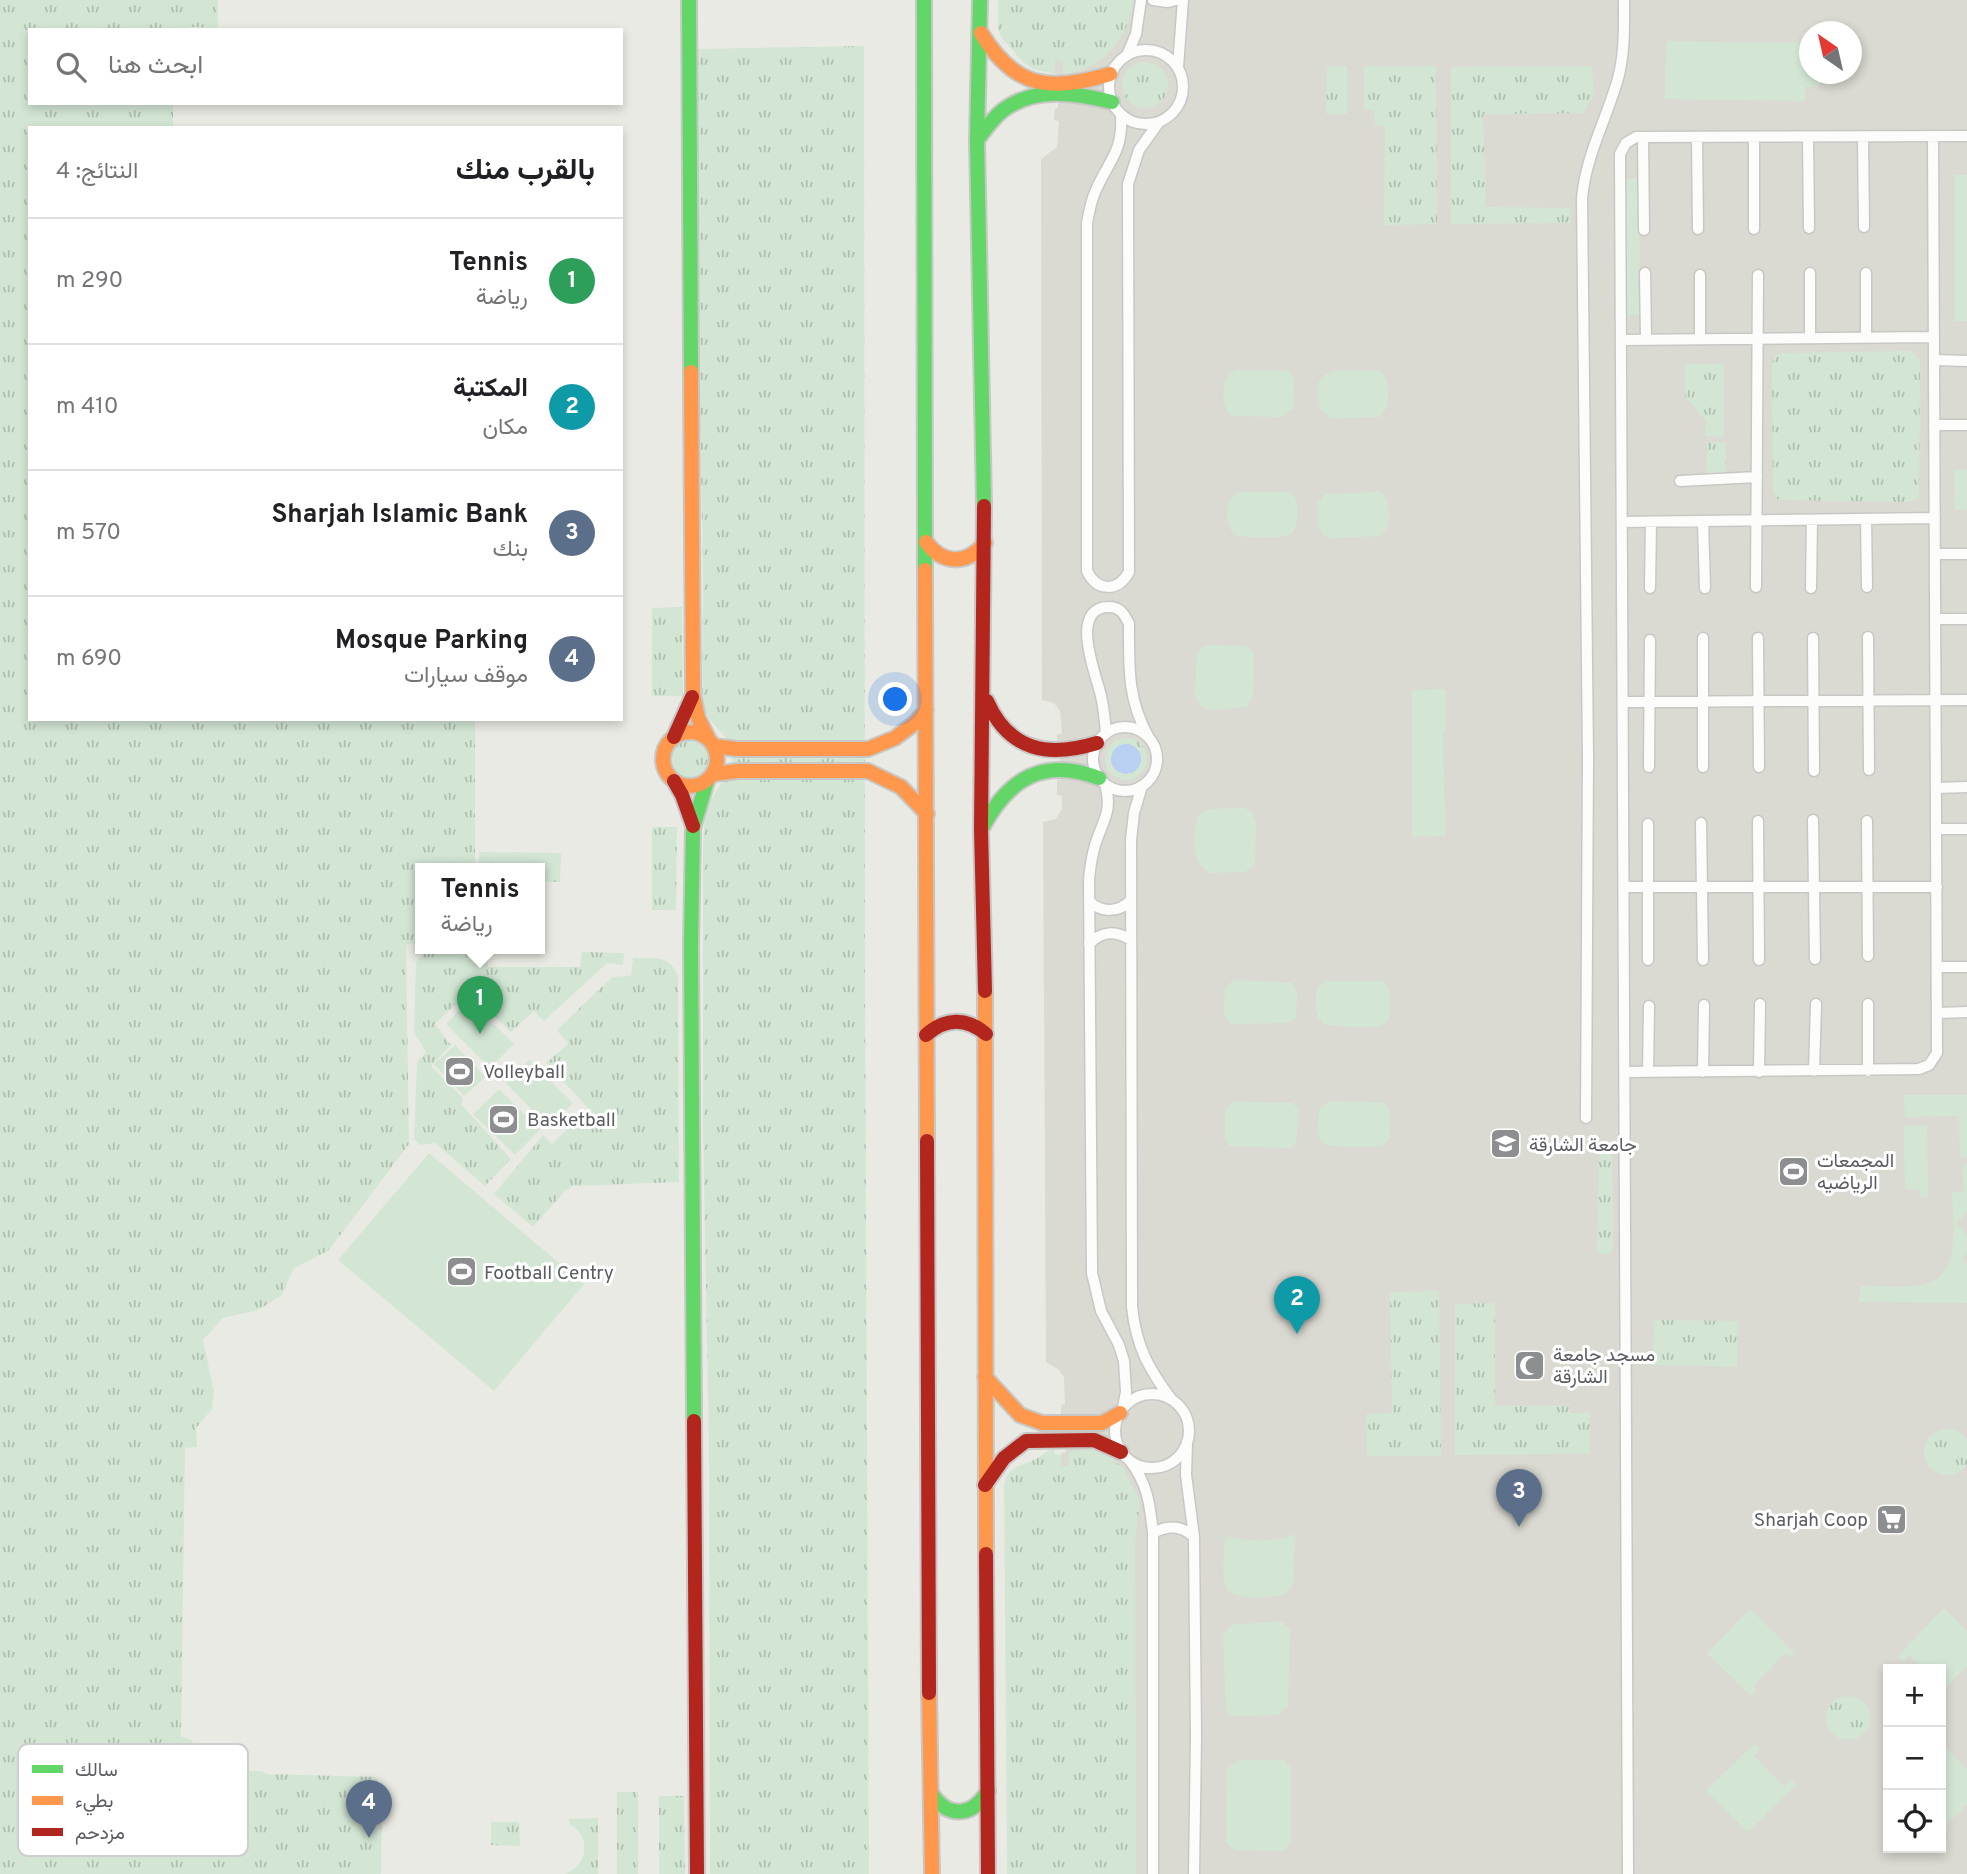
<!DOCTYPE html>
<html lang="ar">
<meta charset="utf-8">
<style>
body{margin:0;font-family:Overpass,Vazirmatn,sans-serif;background:#f2f2f2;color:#202124;direction:rtl}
.controls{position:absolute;right:21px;bottom:21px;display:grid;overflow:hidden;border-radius:0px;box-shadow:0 4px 10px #0003}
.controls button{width:63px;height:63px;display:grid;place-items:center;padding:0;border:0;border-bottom:2px solid #e0e0e0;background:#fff;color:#202124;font:35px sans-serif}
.compass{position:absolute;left:1799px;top:21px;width:63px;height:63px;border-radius:50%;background:#fff;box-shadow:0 4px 10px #0003;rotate:326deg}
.you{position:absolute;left:896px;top:700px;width:24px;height:24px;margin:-18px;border:5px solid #fff;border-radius:50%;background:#1a73e8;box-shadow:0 0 0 10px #1a73e833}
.badge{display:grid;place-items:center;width:46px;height:46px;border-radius:50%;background:#1a73e8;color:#fff;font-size:23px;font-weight:700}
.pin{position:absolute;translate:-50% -58px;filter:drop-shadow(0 2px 4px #0008)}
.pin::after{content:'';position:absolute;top:37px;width:24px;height:21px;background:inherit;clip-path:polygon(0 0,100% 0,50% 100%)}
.popup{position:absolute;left:415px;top:863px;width:130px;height:91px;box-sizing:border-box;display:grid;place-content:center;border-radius:0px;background:#fff;filter:drop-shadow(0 2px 5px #0005);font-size:23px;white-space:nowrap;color:#757577}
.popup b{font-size:26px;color:#202124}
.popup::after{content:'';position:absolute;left:50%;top:100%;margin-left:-14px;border:14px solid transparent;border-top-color:#fff}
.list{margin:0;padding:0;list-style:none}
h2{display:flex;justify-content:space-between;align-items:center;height:91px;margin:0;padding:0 28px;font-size:30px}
h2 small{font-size:23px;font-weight:400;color:#757577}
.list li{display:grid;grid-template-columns:46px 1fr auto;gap:21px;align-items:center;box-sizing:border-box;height:126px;padding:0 28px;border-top:2px solid #e0e0e0}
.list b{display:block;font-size:26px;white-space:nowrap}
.list p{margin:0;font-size:23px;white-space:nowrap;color:#757577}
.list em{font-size:23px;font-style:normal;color:#757577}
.icon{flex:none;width:38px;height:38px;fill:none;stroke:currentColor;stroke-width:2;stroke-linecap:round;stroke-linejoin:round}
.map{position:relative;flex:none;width:1967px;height:1874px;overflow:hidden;direction:ltr}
.search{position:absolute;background:#fff;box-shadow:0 4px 10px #0003;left:28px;top:28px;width:595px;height:77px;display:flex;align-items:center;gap:18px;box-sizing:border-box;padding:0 24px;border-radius:0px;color:#757577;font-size:26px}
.panel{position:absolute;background:#fff;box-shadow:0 4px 10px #0003;left:28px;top:126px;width:595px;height:595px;border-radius:0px;direction:rtl}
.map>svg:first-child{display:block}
.education{fill:#dadad2;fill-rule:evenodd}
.grass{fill:url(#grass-tufts)}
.green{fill:#d3e6d4}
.water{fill:#bad0f3}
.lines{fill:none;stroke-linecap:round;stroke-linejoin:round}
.street-casing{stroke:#c7c8c6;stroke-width:13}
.fast-casing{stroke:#c7c7c6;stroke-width:18}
.slow-casing{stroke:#c7c7c6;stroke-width:18}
.jam-casing{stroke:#c7c7c6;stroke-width:18}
.street{stroke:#fcfcfb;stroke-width:10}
.fast{stroke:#63d668;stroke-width:14}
.slow{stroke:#ff974d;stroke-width:14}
.jam{stroke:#b3261e;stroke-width:14}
.labels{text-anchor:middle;stroke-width:6;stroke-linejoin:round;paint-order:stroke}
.poi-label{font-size:19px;fill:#5a5c62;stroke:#fff;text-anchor:start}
.key{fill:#fff;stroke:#ceced0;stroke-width:2}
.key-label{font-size:19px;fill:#5a5c62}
</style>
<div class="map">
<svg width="1967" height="1874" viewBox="0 0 1967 1874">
<defs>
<pattern id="grass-tufts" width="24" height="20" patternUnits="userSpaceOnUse" patternTransform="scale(1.75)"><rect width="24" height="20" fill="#d3e6d4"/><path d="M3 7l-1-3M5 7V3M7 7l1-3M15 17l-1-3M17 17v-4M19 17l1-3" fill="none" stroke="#aebeaf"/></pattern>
</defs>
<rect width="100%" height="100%" fill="#eaeae4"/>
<path class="education" d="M 1040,0 L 1967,0 L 1967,1874 L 1049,1874 L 1065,1466 L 1061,1466 L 1061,1453 L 1066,1452 L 1064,1415 L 1061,1414 L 1061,1405 L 1065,1404 L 1064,1377 L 1059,1370 L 1046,1362 L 1043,822 L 1056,819 L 1062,809 L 1062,796 L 1057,795 L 1057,780 L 1060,780 L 1060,748 L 1057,747 L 1057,734 L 1062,734 L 1060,711 L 1054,703 L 1042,700 L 1041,159 L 1057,147 L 1059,121 L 1054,120 L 1055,109 L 1058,108 L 1058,75 L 1055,74 L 1055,60 L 1059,60 ZM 1810,32 L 1852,32 L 1852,74 L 1810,74 ZM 1888,1669 L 1941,1669 L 1941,1848 L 1888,1848 Z"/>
<path class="grass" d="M 0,0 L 218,0 L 218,28 L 189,27 L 185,30 L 30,30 L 30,103 L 173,103 L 173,128 L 30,128 L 30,719 L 475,719 L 475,868 L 420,868 L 420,942 L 406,945 L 409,1144 L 329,1250 L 293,1269 L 282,1295 L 258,1310 L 223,1318 L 203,1340 L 214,1392 L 212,1409 L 196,1428 L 197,1447 L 185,1448 L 181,1737 L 192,1740 C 193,1753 197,1760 206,1770 L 262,1771 L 267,1774 L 376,1777 L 382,1794 L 381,1874 L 0,1874 Z
M 998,0 L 1133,0 C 1129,38 1103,70 1063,74 L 1063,61 L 1055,60 L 1055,74 L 1032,69 L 1020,59 L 1001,37 L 998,28 Z
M 864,46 L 865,981 L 869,1874 L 710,1874 L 709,1452 L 703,1131 L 703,842 C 704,829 704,816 709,804 C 717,784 737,773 731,749 C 728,736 716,729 709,718 C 706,713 704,708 702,703 L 703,577 L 693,49 Z
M1122 85a23 23 0 1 1 46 0a23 23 0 1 1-46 0Z
M 1327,66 L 1347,66 L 1347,114 L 1326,114 Z
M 1364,66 L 1436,66 L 1437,224 L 1384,225 L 1385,126 L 1375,125 L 1374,110 L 1364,110 Z
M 1592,66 L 1594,95 L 1583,113 L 1483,114 L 1486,207 L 1570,208 L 1570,223 L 1451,224 L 1451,67 Z
M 1910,351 L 1917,355 L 1920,361 L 1919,498 L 1910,502 L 1778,500 L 1773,491 L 1772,363 L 1775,356 L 1781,353 Z
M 1685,364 L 1724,364 L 1724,437 L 1705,436 L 1706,421 L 1685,396 Z
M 1707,442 L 1726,442 L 1725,474 L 1706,473 Z
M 682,607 L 683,696 L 652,696 L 652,608 Z
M672 759a21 21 0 1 1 42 0a21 21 0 1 1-42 0Z
M1105 759a21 21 0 1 1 42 0a21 21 0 1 1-42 0Z
M 652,827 L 677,827 L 676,910 L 652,910 Z
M 479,852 L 561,853 L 560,882 L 540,882 L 540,868 L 479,868 Z
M 582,952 L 624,953 L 623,965 L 607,963 L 544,1021 L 534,1011 L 511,1032 L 468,992 L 435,1024 L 451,1045 L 431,1066 L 463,1098 L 461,1104 L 511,1159 L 485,1186 L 435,1143 L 420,1145 L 414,1139 L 417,1062 L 426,1052 L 414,1032 L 416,962 L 424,954 L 488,953 L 488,967 L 580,967 Z
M 633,958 C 654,959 670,953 678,977 L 679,1182 L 573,1186 L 565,1191 L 533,1227 L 494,1194 L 543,1135 L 552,1144 L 588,1108 L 546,1063 L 568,1044 L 557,1030 L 612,977 L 631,976 Z
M 1605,1150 L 1612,1155 L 1613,1250 L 1607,1255 L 1599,1253 L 1597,1249 L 1599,1156 Z
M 1439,1291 L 1441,1456 L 1367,1456 L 1366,1414 L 1392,1413 L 1390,1292 Z
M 1495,1303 L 1495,1406 L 1569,1406 L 1570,1413 L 1590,1413 L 1590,1454 L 1455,1455 L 1455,1304 Z
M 1654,1320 L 1738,1321 L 1737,1367 L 1653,1365 Z
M1924 1452a23 23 0 1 1 46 0a23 23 0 1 1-46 0Z
M 1092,1448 L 1107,1454 L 1115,1461 L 1124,1470 L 1136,1492 L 1140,1504 L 1135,1540 L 1136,1874 L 1007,1874 L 1004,1485 C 1008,1466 1019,1467 1034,1460 C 1043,1456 1045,1449 1055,1450 L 1055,1454 L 1061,1455 L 1061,1466 L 1069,1466 L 1069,1452 Z
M1826 1718a22 22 0 1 1 44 0a22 22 0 1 1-44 0Z
M 617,1792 L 638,1792 L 638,1874 L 617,1874 Z
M 659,1796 L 684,1796 L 685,1874 L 659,1874 Z
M 598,1818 L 598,1874 L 564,1874 C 588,1866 592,1837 570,1824 L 569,1819 Z
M 491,1822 L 519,1822 L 520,1846 L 491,1845 Z"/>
<path class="green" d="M 1666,41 L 1809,43 L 1810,74 L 1820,74 L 1819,87 L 1805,87 L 1805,101 L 1665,99 Z
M 1955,175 L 1967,175 L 1967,321 L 1955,321 Z
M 1639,178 L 1640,315 L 1627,315 L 1625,179 Z
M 1236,370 L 1289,371 L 1294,380 L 1293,409 L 1282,417 L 1232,416 C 1220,405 1220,377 1236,370 Z
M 1379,371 C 1392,378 1391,407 1380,417 L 1331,418 L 1320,409 C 1306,360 1347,371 1379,371 Z
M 1954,470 L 1967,470 L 1967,510 L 1955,510 Z
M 1240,492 L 1286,492 C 1290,493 1293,493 1295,498 C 1299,506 1299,529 1290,534 C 1283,539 1244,538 1235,535 C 1224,525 1224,496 1240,492 Z
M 1378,492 L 1384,495 C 1391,507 1391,527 1381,536 L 1331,538 L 1323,534 L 1318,526 L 1318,502 L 1325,494 Z
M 1210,645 L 1245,646 L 1254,653 L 1253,695 L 1247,707 L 1209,710 L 1200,705 L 1195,696 L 1197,654 L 1202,648 Z
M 1446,689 L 1446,730 L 1443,731 L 1445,836 L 1412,837 L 1412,690 Z
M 1244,808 L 1252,812 L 1256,821 L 1255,864 L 1245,872 L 1210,873 C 1191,865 1193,833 1198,816 L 1208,809 Z
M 1237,980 L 1292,983 L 1297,991 L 1296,1018 L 1289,1023 L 1231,1024 L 1224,1015 L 1225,989 L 1231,982 Z
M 1326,981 L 1382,981 C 1390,986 1390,991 1390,1000 C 1390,1007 1391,1016 1386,1022 C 1378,1032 1339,1025 1326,1025 C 1312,1017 1316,1002 1317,988 Z
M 469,1000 L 514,1044 L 490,1068 L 446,1024 Z
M 455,1045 L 485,1077 L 464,1096 L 434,1064 Z
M 529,1060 L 573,1103 L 549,1127 L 506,1083 Z
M 499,1089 L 540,1130 L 515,1155 L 473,1114 Z
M 1904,1095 L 1967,1095 L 1967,1156 L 1960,1158 L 1959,1116 L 1905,1117 Z
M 1331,1101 L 1384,1103 L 1389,1110 L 1390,1137 C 1387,1141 1387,1143 1382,1145 C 1374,1148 1328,1148 1322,1142 C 1315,1136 1319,1118 1319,1109 Z
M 1234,1102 L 1292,1103 L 1299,1109 L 1296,1143 L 1291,1148 L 1230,1146 L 1225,1140 L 1225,1109 Z
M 1904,1126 L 1927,1126 L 1928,1197 L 1920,1197 L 1919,1189 L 1905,1189 Z
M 429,1153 L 584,1284 L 494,1391 L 338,1260 Z
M 1967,1164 L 1967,1212 L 1956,1224 L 1967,1235 L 1967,1253 L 1962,1259 L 1967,1264 L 1967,1303 L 1859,1302 L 1861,1286 C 1879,1286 1909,1289 1926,1284 C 1963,1273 1952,1221 1952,1192 L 1964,1191 L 1963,1167 Z
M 1295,1534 L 1293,1584 C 1290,1589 1287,1594 1281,1595 C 1270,1598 1235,1600 1228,1590 C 1220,1581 1225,1548 1225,1536 C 1249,1542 1272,1543 1295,1534 Z
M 1944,1608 L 1967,1631 L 1967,1666 L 1941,1693 L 1941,1669 L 1924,1669 L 1909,1655 L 1903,1661 L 1898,1656 Z
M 1750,1609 L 1795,1653 L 1790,1658 L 1785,1653 L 1753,1686 L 1757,1691 L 1751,1696 L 1707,1653 Z
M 1281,1622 L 1288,1627 L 1290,1631 L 1288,1706 L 1278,1715 L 1231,1716 L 1226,1709 L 1223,1634 L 1232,1625 L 1238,1624 Z
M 1941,1742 L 1967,1769 L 1967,1804 L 1945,1826 L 1941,1821 Z
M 1754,1744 L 1760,1749 L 1754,1756 L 1784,1786 L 1791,1780 L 1796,1785 L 1748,1832 L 1706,1791 Z
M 1239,1760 L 1284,1760 L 1291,1768 L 1291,1842 L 1286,1849 L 1282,1851 L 1235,1850 L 1226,1842 L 1227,1769 Z"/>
<path class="water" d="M1111 759a15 15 0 1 1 30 0a15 15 0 1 1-30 0Z"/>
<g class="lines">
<defs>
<path id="street" d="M 1153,0 L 1168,2 L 1176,0
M1109 87a37 37 0 1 1 74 0a37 37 0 1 1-74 0Z
M 1128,53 L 1136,34 L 1141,0
M 1178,67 L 1183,0
M 1121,116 C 1123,152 1109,160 1096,190 C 1091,200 1089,212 1087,223 L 1087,571 C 1097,592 1118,592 1129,572 L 1128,184 L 1139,150 L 1159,122
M 1643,137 L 1644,230
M 1697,137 L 1698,229
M 1754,137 L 1754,229
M 1808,137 L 1809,228
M 1863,137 L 1864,227
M 1645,273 L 1646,340
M 1810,273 L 1810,338
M 1866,273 L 1866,337
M 1700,275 L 1700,339
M 1621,340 L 1934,337
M 1934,360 L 1967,361
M 1934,425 L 1967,425
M 1680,481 L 1757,477
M 1866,519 L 1867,587
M 1703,521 L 1705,588
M 1622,522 L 1935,518
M 1935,554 L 1967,554
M 1756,587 L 1758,275
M 1650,588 L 1651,522
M 1811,588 L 1812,520
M 1936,619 L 1967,619
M 1868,637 L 1869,770
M 1703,638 L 1703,767
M 1758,638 L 1759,767
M 1813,638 L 1814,771
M 1623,702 L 1967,700
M1093 759a32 32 0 1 1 64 0a32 32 0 1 1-64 0Z
M 1106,734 C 1105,721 1104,709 1101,696 C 1097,677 1067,606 1110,607 C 1120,607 1125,615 1129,624 C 1129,666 1127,699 1149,738
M 1649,767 L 1650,640
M 1105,784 C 1113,811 1103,820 1095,845 C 1092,856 1090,868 1089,880 L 1092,1273 L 1101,1311 L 1119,1345 L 1124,1361 L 1126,1392 L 1123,1408
M 1142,786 L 1134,813 L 1131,840 L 1132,1307 C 1136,1346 1149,1370 1172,1400
M 1937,788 L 1967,787
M 1813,820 L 1815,959
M 1758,821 L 1759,960
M 1867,821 L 1868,956
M 1701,823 L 1703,960
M 1648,824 L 1648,960
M 1937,829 L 1967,829
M 1624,887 L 1937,887
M 1089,901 C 1101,913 1119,913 1131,900
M 1089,944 C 1101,931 1116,930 1131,940
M 1938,967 L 1967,967
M 1868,1004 L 1868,1071
M 1938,1013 L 1967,1012
M 1814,1071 L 1816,1004
M 1625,1072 L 1919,1069 L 1929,1065 L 1937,1053 L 1933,136
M 1648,1072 L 1649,1006
M 1703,1072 L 1704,1005
M 1759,1072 L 1760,1004
M 1586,1118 L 1588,757 L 1582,198 C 1586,156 1605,122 1617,82 C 1625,55 1624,28 1624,0
M1115 1431a37 37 0 1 1 74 0a37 37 0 1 1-74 0Z
M 1187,1442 L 1186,1475 L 1194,1537 L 1196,1737 L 1194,1874
M 1130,1461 C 1148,1484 1150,1506 1153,1533 L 1153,1874
M 1153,1533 C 1168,1525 1181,1525 1194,1537
M 1628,1874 L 1620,154 L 1626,143 L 1636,137 L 1967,136"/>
<path id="fast" d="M 689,0 L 691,372
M 924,0 L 925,570
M 980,0 L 977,140 L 984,506
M 977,140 C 985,130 992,119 1002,111 C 1034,86 1075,93 1112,102
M 982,828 C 1009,778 1043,757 1099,778
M 694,1421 L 691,946 L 693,828 L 707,781
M 931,1793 C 948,1819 972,1817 988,1791"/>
<path id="slow" d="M 981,33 C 1015,89 1051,92 1110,74
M 691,372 L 693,695 L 698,718 L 708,738
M 926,542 C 943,565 967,565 985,543
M 925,570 L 927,1141
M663 759a27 27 0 1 1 54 0a27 27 0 1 1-54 0Z
M 714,746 L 737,749 L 868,749 L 895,738 L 915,723 L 926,710
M 713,774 L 738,771 L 868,771 L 901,787 L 927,814
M 985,991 L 986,1554
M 985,1377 L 1020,1415 L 1042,1423 L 1102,1423 L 1120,1413
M 929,1693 L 932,1874"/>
<path id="jam" d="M 984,506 L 981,829 L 985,991
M 987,701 C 1009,751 1048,758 1097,743
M 674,737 L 692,697
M 674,781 L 682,795 L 693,826
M 926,1035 C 945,1018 966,1017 986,1034
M 927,1141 L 929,1693
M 694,1421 L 697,1874
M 985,1485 L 1004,1458 L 1026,1441 L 1094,1440 L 1121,1452
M 986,1554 L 988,1874"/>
</defs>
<use href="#street" class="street-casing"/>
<use href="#fast" class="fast-casing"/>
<use href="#slow" class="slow-casing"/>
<use href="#jam" class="jam-casing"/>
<use href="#street" class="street"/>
<use href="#fast" class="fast"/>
<use href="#slow" class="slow"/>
<use href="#jam" class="jam"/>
</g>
<defs>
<symbol id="stadium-square" viewBox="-11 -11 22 22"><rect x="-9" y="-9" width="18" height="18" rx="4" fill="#8c8e90" stroke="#fff"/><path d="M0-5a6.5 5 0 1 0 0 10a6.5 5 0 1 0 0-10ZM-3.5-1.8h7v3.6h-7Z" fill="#fff"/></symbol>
<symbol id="university-square" viewBox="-11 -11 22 22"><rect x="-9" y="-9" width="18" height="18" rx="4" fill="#8c8e90" stroke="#fff"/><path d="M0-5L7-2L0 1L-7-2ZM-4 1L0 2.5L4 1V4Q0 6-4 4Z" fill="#fff"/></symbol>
<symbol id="mosque-square" viewBox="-11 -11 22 22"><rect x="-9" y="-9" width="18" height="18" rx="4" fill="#8c8e90" stroke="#fff"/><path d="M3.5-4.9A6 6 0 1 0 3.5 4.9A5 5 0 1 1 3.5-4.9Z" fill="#fff"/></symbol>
<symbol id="supermarket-square" viewBox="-11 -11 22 22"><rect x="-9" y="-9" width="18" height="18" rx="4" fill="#8c8e90" stroke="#fff"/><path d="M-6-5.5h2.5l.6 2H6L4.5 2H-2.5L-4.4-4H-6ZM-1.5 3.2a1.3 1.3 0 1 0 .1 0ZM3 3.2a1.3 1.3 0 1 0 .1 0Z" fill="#fff"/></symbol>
</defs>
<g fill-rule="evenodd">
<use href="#stadium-square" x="442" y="1054" width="35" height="35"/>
<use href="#stadium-square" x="486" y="1102" width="35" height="35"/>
<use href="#university-square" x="1488" y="1126" width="35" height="35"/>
<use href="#stadium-square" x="1776" y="1154" width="35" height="35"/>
<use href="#stadium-square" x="444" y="1254" width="35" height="35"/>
<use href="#mosque-square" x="1512" y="1348" width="35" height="35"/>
<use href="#supermarket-square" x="1874" y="1502" width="35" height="35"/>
</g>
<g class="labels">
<g class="poi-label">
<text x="483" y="1078">Volleyball</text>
<text x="527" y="1126">Basketball</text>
<text x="1529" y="1151">جامعة الشارقة</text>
<text x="1817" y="1167">المجمعات<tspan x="1817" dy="22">الرياضيه</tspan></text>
<text x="484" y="1279">Football Centry</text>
<text x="1553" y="1361">مسجد جامعة<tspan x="1553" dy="22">الشارقة</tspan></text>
<text x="1868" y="1526" text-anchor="end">Sharjah Coop</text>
</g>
</g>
<rect x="18" y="1744" width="230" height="112" rx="10" class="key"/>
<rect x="32" y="1765" width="31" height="8" fill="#63d668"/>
<rect x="32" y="1796" width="31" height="9" fill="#ff974d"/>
<rect x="32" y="1828" width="31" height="8" fill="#b3261e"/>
<g class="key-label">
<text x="75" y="1776">سالك</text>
<text x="75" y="1807">بطيء</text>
<text x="75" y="1839">مزدحم</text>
</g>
</svg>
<div class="controls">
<button>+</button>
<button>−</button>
<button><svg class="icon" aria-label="locate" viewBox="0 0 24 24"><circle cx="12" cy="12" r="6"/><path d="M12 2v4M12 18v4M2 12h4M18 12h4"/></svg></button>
</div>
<svg class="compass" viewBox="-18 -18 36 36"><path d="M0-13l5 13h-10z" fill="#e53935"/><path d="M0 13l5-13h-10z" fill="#757577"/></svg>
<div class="you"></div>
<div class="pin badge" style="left:480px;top:1034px;background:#2e9e5b">1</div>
<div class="popup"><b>Tennis</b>رياضة</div>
<div class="pin badge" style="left:1297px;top:1334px;background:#0f9aa8">2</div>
<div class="pin badge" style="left:1519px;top:1527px;background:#5c6f8a">3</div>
<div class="pin badge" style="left:369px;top:1838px;background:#5c6f8a">4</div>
<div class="search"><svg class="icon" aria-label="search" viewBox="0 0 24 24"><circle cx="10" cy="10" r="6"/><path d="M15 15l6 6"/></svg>ابحث هنا</div>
<section class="panel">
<h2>بالقرب منك<small>النتائج: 4</small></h2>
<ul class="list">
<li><span class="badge" style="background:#2e9e5b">1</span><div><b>Tennis</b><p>رياضة</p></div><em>290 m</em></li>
<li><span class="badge" style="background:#0f9aa8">2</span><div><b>المكتبة</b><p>مكان</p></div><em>410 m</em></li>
<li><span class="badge" style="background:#5c6f8a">3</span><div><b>Sharjah Islamic Bank</b><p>بنك</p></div><em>570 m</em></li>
<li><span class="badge" style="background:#5c6f8a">4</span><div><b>Mosque Parking</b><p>موقف سيارات</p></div><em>690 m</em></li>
</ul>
</section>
</div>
